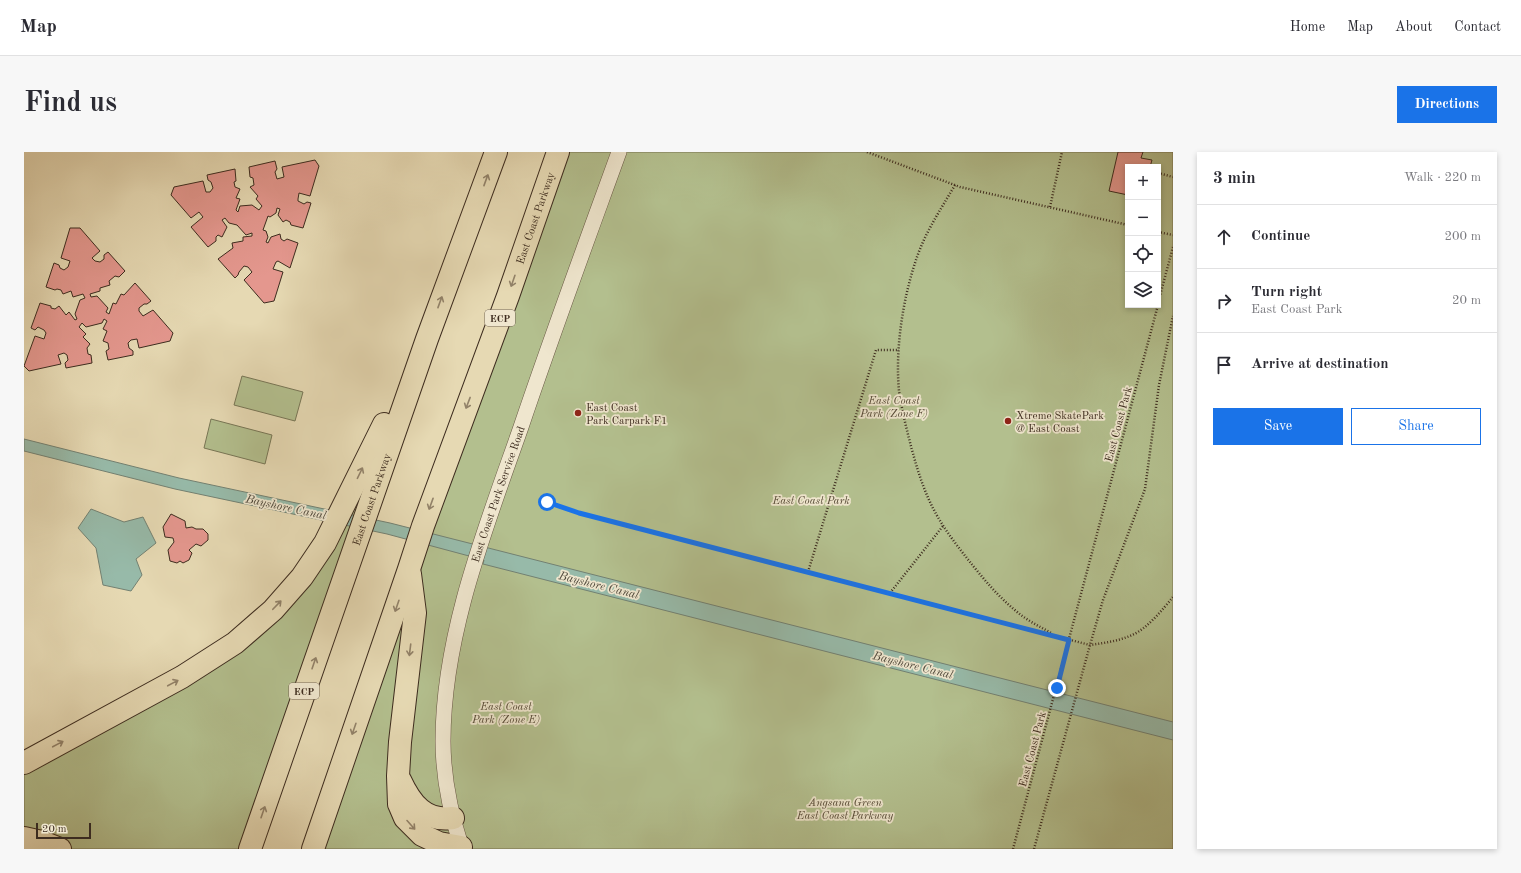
<!DOCTYPE html>
<meta charset="utf-8">
<style>
body{margin:0;font-family:"Old Standard TT",serif;background:#f7f7f7;color:#2b2b33}
.controls{position:absolute;right:12px;top:12px;display:grid;overflow:hidden;border-radius:0px;box-shadow:0 2px 6px #0003}
.controls button{width:36px;height:36px;display:grid;place-items:center;padding:0;border:0;border-bottom:1px solid #e1e1e2;background:#fff;color:#2b2b33;font:20px sans-serif}
.scale{position:absolute;left:12px;bottom:10px;width:55px;box-sizing:border-box;padding-left:4px;border:2px solid #3d2c1f;border-top:0;font-size:11px;line-height:14px;white-space:nowrap;color:#3d2c1f;-webkit-text-stroke:3px #efe6ce;paint-order:stroke}
.stop{position:absolute;width:12px;height:12px;margin:-9px;border:3px solid #1a73e8;border-radius:50%;background:#fff}
.stop.end{background:#1a73e8;border-color:#fff;box-shadow:0 1px 4px #0008}
.list{margin:0;padding:0;list-style:none}
h2{display:flex;justify-content:space-between;align-items:center;height:52px;margin:0;padding:0 16px;font-size:17px}
h2 small{font-size:13px;font-weight:400;color:#7c7c81}
.list li{display:grid;grid-template-columns:26px 1fr auto;gap:12px;align-items:center;box-sizing:border-box;height:64px;padding:0 16px;border-top:1px solid #e1e1e2}
.list b{display:block;font-size:15px;white-space:nowrap}
.list p{margin:0;font-size:13px;white-space:nowrap;color:#7c7c81}
.list em{font-size:13px;font-style:normal;color:#7c7c81}
.actions{display:flex;gap:8px;padding:12px 16px}
.actions a{flex:1;padding:9px 0;border:1px solid #1a73e8;border-radius:0px;text-align:center;font-size:14px;color:#1a73e8}
.actions .main{background:#1a73e8;color:#fff}
.icon{flex:none;width:22px;height:22px;fill:none;stroke:currentColor;stroke-width:2;stroke-linecap:round;stroke-linejoin:round}
.map{position:relative;flex:none;width:1149px;height:697px;overflow:hidden;border-radius:0px}
header{display:flex;align-items:center;gap:24px;box-sizing:border-box;height:56px;padding:0 20px;background:#fff;border-bottom:1px solid #e1e1e2}
header strong{font-size:19px}
nav{display:flex;gap:22px;margin-inline-start:auto;font-size:14px}
.intro{display:flex;align-items:center;justify-content:space-between;box-sizing:border-box;height:96px;padding:0 24px}
h1{margin:0;font-size:28px}
.button{padding:10px 18px;border-radius:0px;background:#1a73e8;color:#fff;font-size:14px;font-weight:700}
main{display:flex;gap:24px;padding:0 24px}
aside{flex:1;background:#fff;border-radius:0px;box-shadow:0 2px 6px #0003}
.map>svg:first-child{display:block}
.green{fill:#b3bf8e;stroke:#787656;fill-rule:evenodd}
.water{fill:#97baa9;stroke:#738172}
.building{fill:#e4978e;stroke:#3d2c1f}
.lines{fill:none;stroke-linecap:round;stroke-linejoin:round}
.street-casing{stroke:#675744;stroke-width:16}
.highway-casing{stroke:#3d2c1f;stroke-width:24}
.path{stroke:#3d2c1f;stroke-width:2.5;stroke-dasharray:1 2;stroke-linecap:butt}
.street{stroke:#efe6ce;stroke-width:15}
.highway{stroke:#e6d9b3;stroke-width:22}
.oneway{stroke:#928269}
.route{stroke:#1a73e8;stroke-width:5}
.poi-dot{fill:#8f2418;stroke:#efe6ce;stroke-width:1.5}
.labels{text-anchor:middle;stroke-width:3.5;stroke-linejoin:round;paint-order:stroke}
.shield{fill:#efe6ce;stroke:#726454;stroke-width:1}
.shield-label{font-size:10px;font-weight:bold;fill:#3d2c1f}
.street-label{font-size:11px;fill:#3d2c1f;stroke:#efe6ce}
.park-label{font-size:11px;font-style:italic;fill:#554935;stroke:#efe6ce}
.poi-label{font-size:11px;fill:#3d2c1f;stroke:#efe6ce;text-anchor:start}
.water-label{font-size:12px;font-style:italic;fill:#4f483b;stroke:#efe6ce}
</style>
<header>
<strong>Map</strong>
<nav><a>Home</a><a>Map</a><a>About</a><a>Contact</a></nav>
</header>
<div class="intro"><h1>Find us</h1><a class="button">Directions</a></div>
<main>
<div class="map">
<svg width="1149" height="697" viewBox="0 0 1149 697">
<rect width="100%" height="100%" fill="#e6d9b3"/>
<filter id="stains"><feTurbulence type="fractalNoise" baseFrequency=".005" numOctaves="4"/><feColorMatrix values="0 0 0 0 .2 0 0 0 0 .09 0 0 0 0 .02 0 0 0 .5 -.17"/></filter>
<radialGradient id="worn" r=".72"><stop offset=".6" stop-color="#630" stop-opacity="0"/><stop offset="1" stop-color="#630" stop-opacity=".3"/></radialGradient>
<path class="green" d="M 537,0 L 1149,0 L 1149,697 L 291,697 ZM 1104,15 L 1134,15 L 1134,153 L 1104,153 Z
M 401,190 L 227,697 L 0,697 L 0,613 L 186,510 L 301,391 Z
M 218,224 L 279,240 L 271,269 L 210,253 Z
M 187,267 L 248,283 L 241,312 L 180,296 Z"/>
<path class="water" d="M 0,287 L 155,326 L 366,371 L 1149,570 L 1149,588 L 459,412 L 460,408 L 363,382 L 151,337 L 0,299 Z
M 67,357 L 100,370 L 119,365 L 132,391 L 112,407 L 118,423 L 107,439 L 79,433 L 72,396 L 54,376 Z"/>
<path class="building" d="M 1094,0 L 1119,0 L 1117,6 L 1128,8 L 1126,15 L 1104,15 L 1104,43 L 1085,39 Z
M 291,8 L 295,14 L 286,44 L 275,41 L 274,47 L 274,49 L 280,52 L 283,50 L 287,51 L 279,76 L 267,73 L 266,70 L 262,68 L 259,70 L 254,63 L 256,57 L 253,56 L 252,61 L 246,65 L 244,64 L 239,78 L 242,79 L 244,85 L 242,90 L 244,91 L 247,85 L 256,82 L 257,87 L 260,89 L 263,87 L 274,91 L 266,116 L 254,109 L 252,110 L 249,117 L 259,120 L 250,149 L 240,151 L 220,128 L 228,120 L 224,115 L 220,114 L 215,120 L 214,123 L 211,126 L 194,107 L 209,96 L 208,91 L 219,89 L 219,85 L 228,84 L 228,81 L 222,83 L 213,73 L 205,71 L 201,66 L 198,68 L 203,75 L 198,85 L 194,83 L 192,85 L 192,89 L 184,95 L 167,75 L 179,65 L 175,60 L 167,66 L 147,43 L 150,35 L 179,29 L 182,40 L 186,40 L 189,36 L 187,30 L 184,28 L 183,23 L 211,17 L 212,29 L 210,30 L 211,35 L 216,37 L 212,46 L 216,47 L 212,58 L 214,60 L 216,54 L 228,53 L 235,58 L 238,54 L 232,47 L 234,44 L 226,35 L 230,33 L 229,26 L 226,25 L 225,15 L 251,9 L 253,17 L 251,20 L 253,27 L 260,25 L 258,15 Z
M 46,76 L 56,76 L 76,99 L 68,106 L 71,109 L 76,110 L 80,107 L 80,103 L 84,100 L 101,119 L 95,125 L 91,124 L 85,129 L 86,133 L 76,136 L 76,139 L 66,142 L 67,145 L 73,144 L 84,156 L 82,160 L 85,162 L 89,151 L 92,152 L 97,142 L 100,143 L 111,131 L 127,149 L 123,152 L 120,152 L 115,156 L 115,159 L 119,164 L 129,158 L 149,181 L 146,189 L 115,196 L 113,187 L 107,188 L 104,191 L 105,196 L 109,199 L 109,203 L 84,208 L 82,199 L 85,197 L 84,191 L 79,189 L 83,179 L 79,177 L 83,169 L 80,167 L 78,171 L 62,175 L 58,171 L 55,175 L 62,182 L 59,185 L 66,192 L 63,196 L 64,202 L 67,203 L 68,211 L 42,216 L 41,211 L 44,208 L 43,203 L 40,201 L 34,203 L 37,212 L 5,219 L 0,214 L 11,184 L 20,187 L 22,181 L 20,178 L 14,175 L 11,178 L 7,176 L 16,151 L 27,154 L 27,156 L 31,157 L 35,154 L 42,163 L 45,160 L 51,168 L 53,167 L 51,162 L 56,148 L 61,146 L 59,142 L 49,145 L 47,139 L 39,142 L 37,138 L 33,137 L 31,138 L 22,135 L 30,111 L 35,113 L 36,116 L 40,118 L 44,115 L 46,109 L 37,106 Z
M 147,362 L 161,369 L 162,376 L 168,375 L 172,377 L 179,377 L 184,382 L 184,388 L 177,394 L 172,392 L 165,398 L 168,401 L 165,408 L 159,411 L 156,409 L 153,411 L 146,409 L 144,398 L 150,390 L 149,386 L 141,385 L 139,375 Z"/>
<g class="lines">
<defs>
<g id="street">
<path id="s1" d="M 438,697 C 427,663 419,626 419,589 C 419,482 462,375 497,275 C 528,183 562,91 595,0"/>
</g>
<g id="highway">
<path d="M 386,422 L 391,461 L 376,590 L 374,624 L 375,652 L 381,666 L 398,683 L 415,691 L 437,695"/>
<path d="M 0,611 L 158,525 L 211,491 L 249,458 L 278,425 L 301,391 L 360,272"/>
<path d="M 376,628 C 387,652 401,670 429,666"/>
<path d="M 0,686 L 18,690 L 36,697"/>
<path id="s2" d="M 226,697 L 403,187 L 472,0"/>
<path id="s3" d="M 289,697 L 385,417 L 399,374 L 484,144 L 534,0"/>
</g>
</defs>
<use href="#street" class="street-casing"/>
<use href="#highway" class="highway-casing"/>
<path class="path" d="M 843,0 L 936,35 L 1104,73
M 1134,21 L 1149,25
M 931,33 C 917,57 902,79 893,105 C 879,145 871,197 875,239 C 878,259 883,279 888,298 C 893,316 898,333 906,350 C 917,374 934,395 950,415 C 963,431 976,446 992,459 C 1002,468 1015,474 1027,481
M 1026,55 L 1038,0
M 1134,80 L 1149,83
M 1134,151 L 1149,95
M 523,350 L 555,361 L 1066,493 C 1080,491 1095,489 1108,483 C 1123,477 1139,457 1149,445
M 784,420 L 852,198 L 875,198
M 866,441 L 919,374
M 989,697 L 1134,153
M 1010,697 L 1066,493 L 1079,448 L 1121,337 L 1135,233 L 1149,164"/>
<use href="#street" class="street"/>
<use href="#highway" class="highway"/>
</g>
<defs><path id="oneway-shaft" d="M-6 0H5M1.5-3L5.5 0L1.5 3" fill="none" stroke-width="1.6" stroke-linecap="round" stroke-linejoin="round"/></defs>
<g class="oneway">
<use href="#oneway-shaft" transform="translate(462 28) rotate(-70)"/>
<use href="#oneway-shaft" transform="translate(489 129) rotate(109)"/>
<use href="#oneway-shaft" transform="translate(416 150) rotate(-70)"/>
<use href="#oneway-shaft" transform="translate(444 251) rotate(111)"/>
<use href="#oneway-shaft" transform="translate(336 321) rotate(-64)"/>
<use href="#oneway-shaft" transform="translate(407 352) rotate(110)"/>
<use href="#oneway-shaft" transform="translate(253 453) rotate(-46)"/>
<use href="#oneway-shaft" transform="translate(373 454) rotate(109)"/>
<use href="#oneway-shaft" transform="translate(386 498) rotate(97)"/>
<use href="#oneway-shaft" transform="translate(290 511) rotate(-71)"/>
<use href="#oneway-shaft" transform="translate(149 531) rotate(-28)"/>
<use href="#oneway-shaft" transform="translate(330 577) rotate(109)"/>
<use href="#oneway-shaft" transform="translate(34 592) rotate(-28)"/>
<use href="#oneway-shaft" transform="translate(239 660) rotate(-71)"/>
<use href="#oneway-shaft" transform="translate(387 673) rotate(48)"/>
</g>
<g class="lines">
<path class="route" d="M 523,350 L 555,361 L 1045,488 L 1033,536"/>
</g>
<g class="poi-dot">
<circle cx="554" cy="261" r="4"/>
<circle cx="984" cy="269" r="4"/>
</g>
<g class="labels">
<g class="shield">
<rect x="461" y="158" width="30" height="16" rx="3"/>
<rect x="265" y="531" width="30" height="16" rx="3"/>
</g>
<g class="shield-label">
<text x="476" y="170">ECP</text>
<text x="280" y="543">ECP</text>
</g>
<g class="street-label">
<text dy="4" stroke="none"><textPath href="#s3" startOffset="669">East Coast Parkway</textPath></text>
<text transform="translate(1094 272) rotate(-75)" y="4">East Coast Park</text>
<text dy="4" stroke="none"><textPath href="#s1" startOffset="364">East Coast Park Service Road</textPath></text>
<text dy="4" stroke="none"><textPath href="#s2" startOffset="370">East Coast Parkway</textPath></text>
<text transform="translate(1008 597) rotate(-75)" y="4">East Coast Park</text>
</g>
<g class="park-label">
<text x="870" y="252">East Coast<tspan x="870" dy="13">Park (Zone F)</tspan></text>
<text x="787" y="352">East Coast Park</text>
<text x="482" y="558">East Coast<tspan x="482" dy="13">Park (Zone E)</tspan></text>
<text x="821" y="654">Angsana Green<tspan x="821" dy="13">East Coast Parkway</tspan></text>
</g>
<g class="poi-label">
<text x="562" y="259">East Coast<tspan x="562" dy="13">Park Carpark F1</tspan></text>
<text x="992" y="267">Xtreme SkatePark<tspan x="992" dy="13">@ East Coast</tspan></text>
</g>
<g class="water-label">
<text transform="translate(262 355) rotate(12)" y="4">Bayshore Canal</text>
<text transform="translate(575 433) rotate(14)" y="4">Bayshore Canal</text>
<text transform="translate(889 513) rotate(14)" y="4">Bayshore Canal</text>
</g>
</g>
<rect width="100%" height="100%" filter="url(#stains)"/>
<rect width="100%" height="100%" fill="url(#worn)"/>
</svg>
<div class="controls">
<button>+</button>
<button>−</button>
<button><svg class="icon" aria-label="locate" viewBox="0 0 24 24"><circle cx="12" cy="12" r="6"/><path d="M12 2v4M12 18v4M2 12h4M18 12h4"/></svg></button>
<button><svg class="icon" aria-label="layers" viewBox="0 0 24 24"><path d="M12 4l9 5-9 5-9-5zM3 14l9 5 9-5"/></svg></button>
</div>
<div class="scale">20 m</div>
<div class="stop" style="left:523px;top:350px"></div>
<div class="stop end" style="left:1033px;top:536px"></div>
</div>
<aside>
<h2>3 min<small>Walk · 220 m</small></h2>
<ul class="list">
<li><svg class="icon" aria-label="ahead" viewBox="0 0 24 24"><path d="M12 20V5M6 11l6-6 6 6"/></svg><div><b>Continue</b></div><em>200 m</em></li>
<li><svg class="icon" aria-label="right" viewBox="0 0 24 24"><path d="M7 20v-9h11M14 6l5 5-5 5"/></svg><div><b>Turn right</b><p>East Coast Park</p></div><em>20 m</em></li>
<li><svg class="icon" aria-label="arrive" viewBox="0 0 24 24"><path d="M6 21V4h12l-3 4 3 4H6"/></svg><div><b>Arrive at destination</b></div></li>
</ul>
<div class="actions"><a class="main">Save</a><a>Share</a></div>
</aside>
</main>
